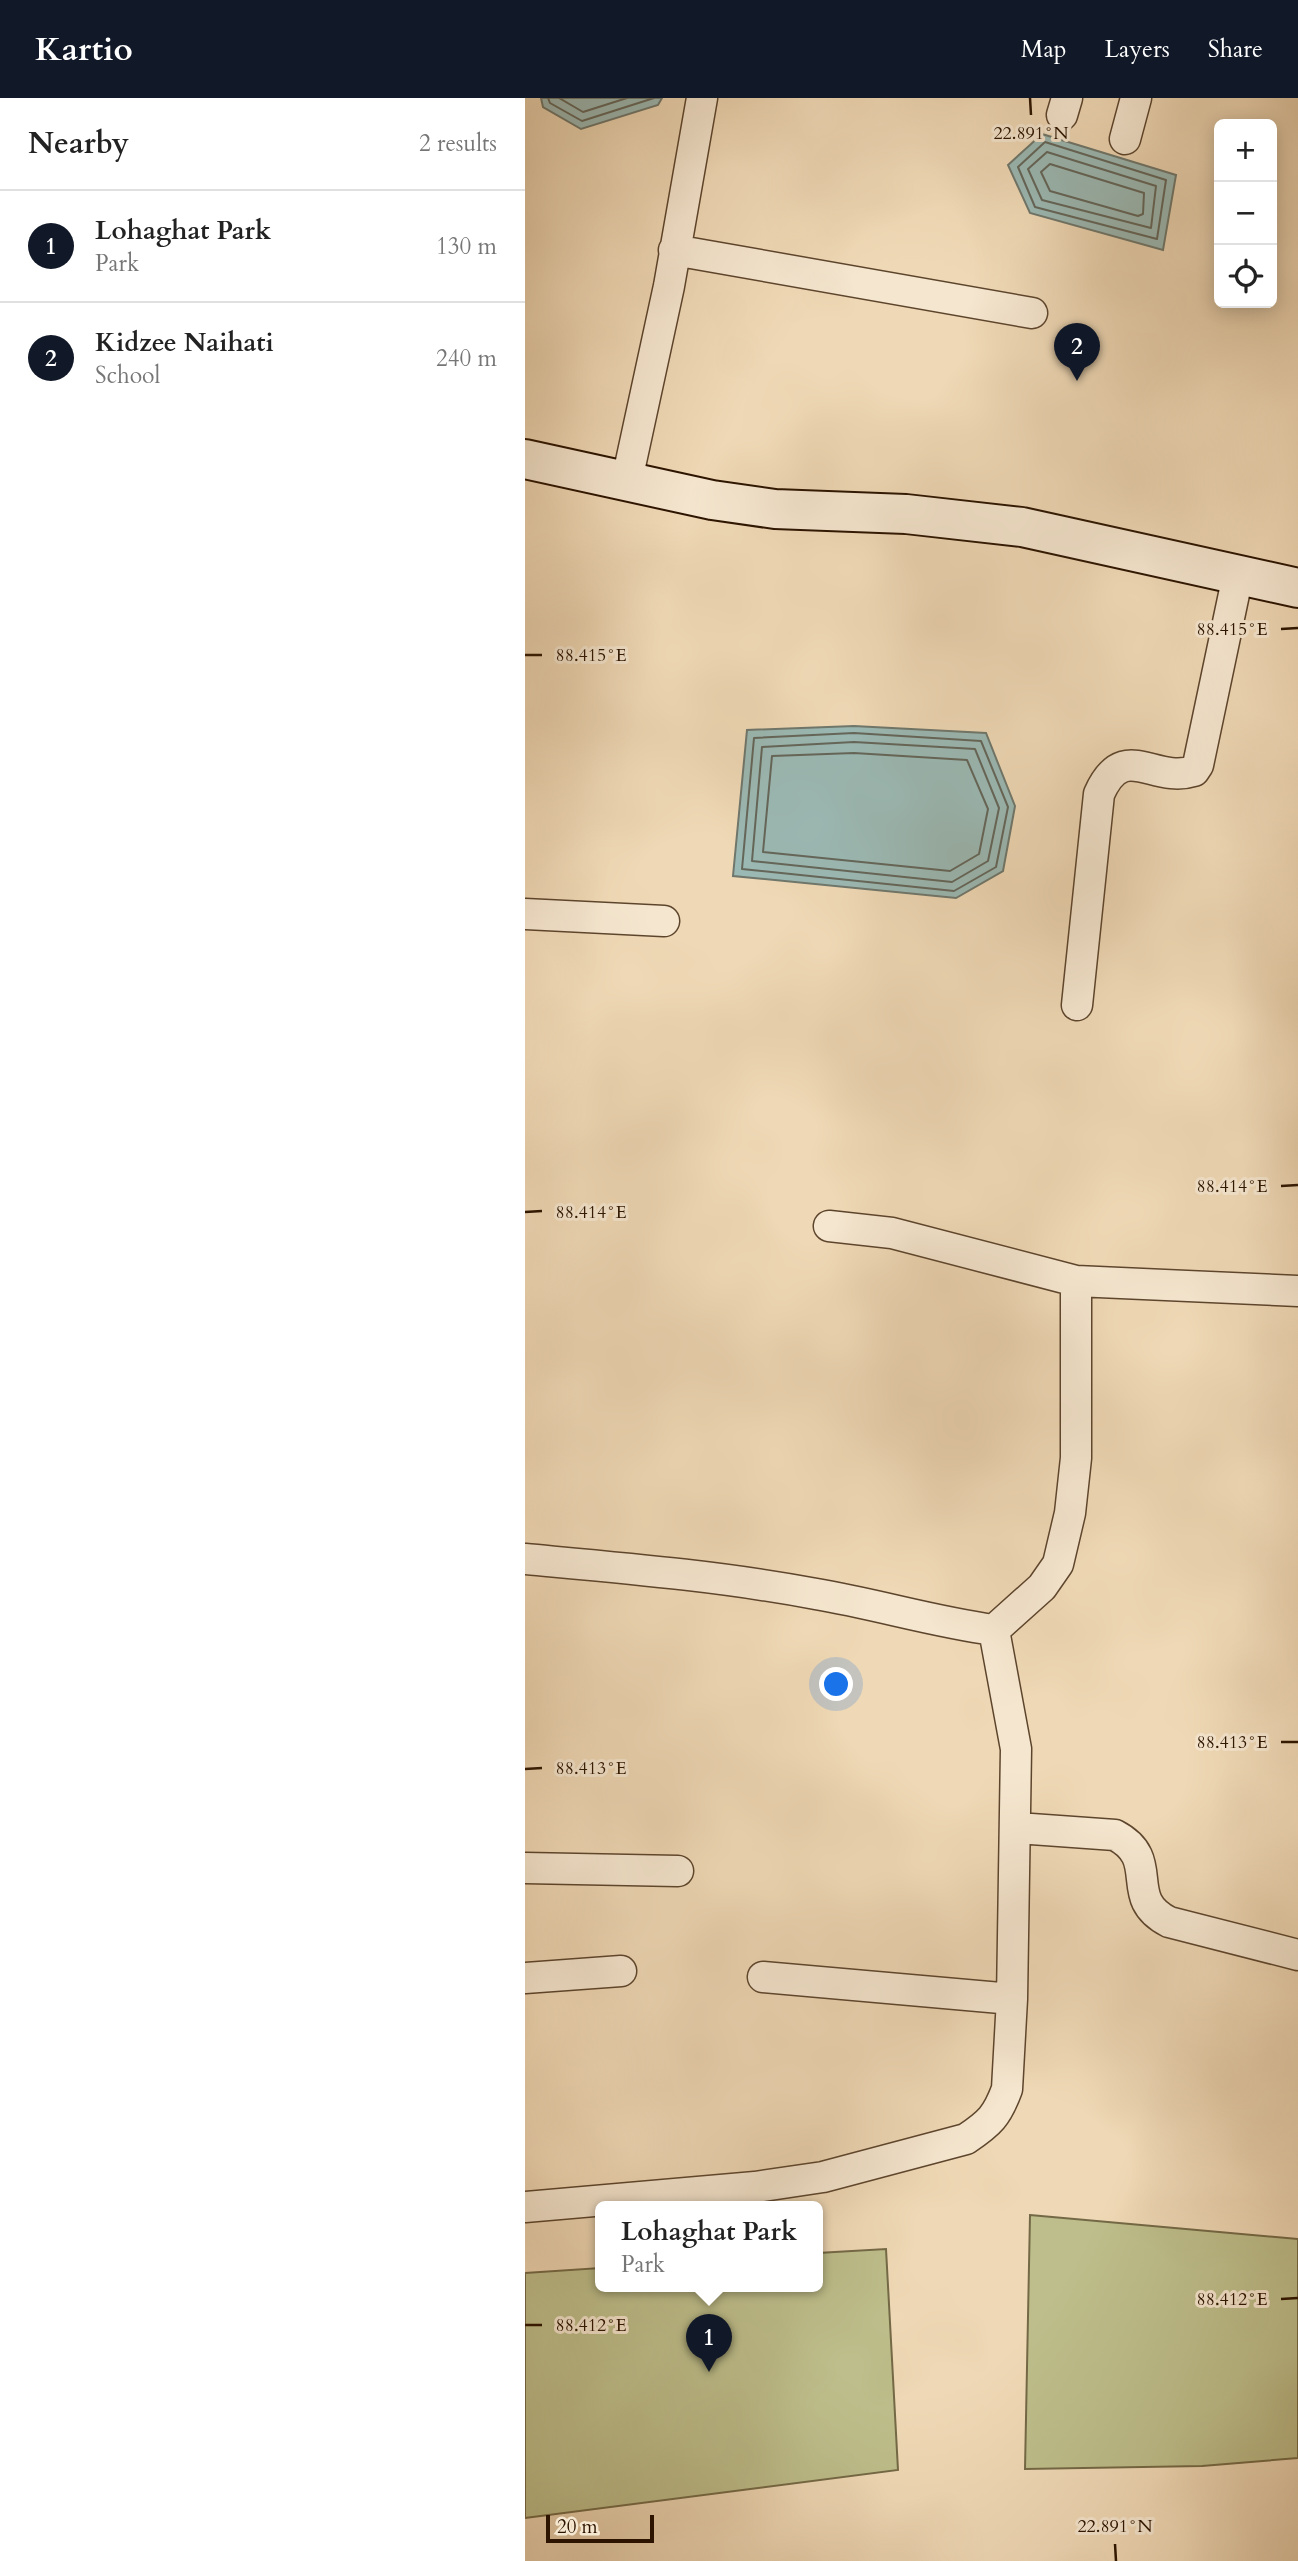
<!DOCTYPE html>
<meta charset="utf-8">
<style>
body{margin:0;font-family:Cardo,serif;background:#f6f6f6;color:#222}
.controls{position:absolute;right:21px;top:21px;display:grid;overflow:hidden;border-radius:10px;box-shadow:0 4px 18px #0003}
.controls button{width:63px;height:63px;display:grid;place-items:center;padding:0;border:0;border-bottom:2px solid #e0e0e0;background:#fff;color:#222;font:35px sans-serif}
.scale{position:absolute;left:21px;bottom:18px;width:108px;box-sizing:border-box;padding-left:7px;border:4px solid #2c1400;border-top:0;font-size:19px;line-height:24px;white-space:nowrap;color:#2c1400;-webkit-text-stroke:5px #f5e6cf;paint-order:stroke}
.you{position:absolute;left:312px;top:1587px;width:24px;height:24px;margin:-18px;border:5px solid #fff;border-radius:50%;background:#1a73e8;box-shadow:0 0 0 10px #1a73e833}
.badge{display:grid;place-items:center;width:46px;height:46px;border-radius:50%;background:#111827;color:#fff;font-size:23px;font-weight:700}
.pin{position:absolute;translate:-50% -58px;filter:drop-shadow(0 2px 4px #0008)}
.pin::after{content:'';position:absolute;top:37px;width:24px;height:21px;background:inherit;clip-path:polygon(0 0,100% 0,50% 100%)}
.popup{position:absolute;left:70px;top:2103px;width:228px;height:91px;box-sizing:border-box;display:grid;place-content:center;border-radius:10px;background:#fff;filter:drop-shadow(0 2px 5px #0005);font-size:23px;white-space:nowrap;color:#767676}
.popup b{font-size:26px;color:#222}
.popup::after{content:'';position:absolute;left:50%;top:100%;margin-left:-14px;border:14px solid transparent;border-top-color:#fff}
.list{margin:0;padding:0;list-style:none}
h2{display:flex;justify-content:space-between;align-items:center;height:91px;margin:0;padding:0 28px;font-size:30px}
h2 small{font-size:23px;font-weight:400;color:#767676}
.list li{display:grid;grid-template-columns:46px 1fr auto;gap:21px;align-items:center;box-sizing:border-box;height:112px;padding:0 28px;border-top:2px solid #e0e0e0}
.list b{display:block;font-size:26px;white-space:nowrap}
.list p{margin:0;font-size:23px;white-space:nowrap;color:#767676}
.list em{font-size:23px;font-style:normal;color:#767676}
.icon{flex:none;width:38px;height:38px;fill:none;stroke:currentColor;stroke-width:2;stroke-linecap:round;stroke-linejoin:round}
.map{position:relative;flex:none;width:773px;height:2463px;overflow:hidden}
header{display:flex;align-items:center;gap:42px;box-sizing:border-box;height:98px;padding:0 35px;background:#111827;color:#fff}
header strong{font-size:33px}
nav{display:flex;gap:38px;margin-inline-start:auto;font-size:24px}
main{display:flex}
aside{flex:1;background:#fff}
.map>svg:first-child{display:block}
.green{fill:#bdbe8b;stroke:#746946;stroke-width:2}
.water{fill:#9bb9b4;stroke:#6f776c;stroke-width:2}
.lines{fill:none;stroke-linecap:round;stroke-linejoin:round}
.shore{stroke:#64665a;stroke-width:2}
.street-casing{stroke:#5d452d;stroke-width:33}
.secondary-casing{stroke:#2c1400;stroke-width:42}
.street{stroke:#f5e6cf;stroke-width:30}
.secondary{stroke:#f5e6cf;stroke-width:38}
.ticks{fill:none;stroke:#2c1400;stroke-width:2.5}
.ticks-label{font-size:18px;text-anchor:middle;fill:#2c1400;stroke:#f5e6cf;stroke-width:6;stroke-linejoin:round;paint-order:stroke}
</style>
<header>
<strong>Kartio</strong>
<nav><a>Map</a><a>Layers</a><a>Share</a></nav>
</header>
<main>
<aside>
<h2>Nearby<small>2 results</small></h2>
<ul class="list">
<li><span class="badge">1</span><div><b>Lohaghat Park</b><p>Park</p></div><em>130 m</em></li>
<li><span class="badge">2</span><div><b>Kidzee Naihati</b><p>School</p></div><em>240 m</em></li>
</ul>
</aside>
<div class="map">
<svg width="773" height="2463" viewBox="0 0 773 2463">
<rect width="100%" height="100%" fill="#efd8b5"/>
<filter id="stains"><feTurbulence type="fractalNoise" baseFrequency=".00286" numOctaves="4"/><feColorMatrix values="0 0 0 0 .2 0 0 0 0 .09 0 0 0 0 .02 0 0 0 .5 -.17"/></filter>
<radialGradient id="worn" r=".72"><stop offset=".6" stop-color="#630" stop-opacity="0"/><stop offset="1" stop-color="#630" stop-opacity=".3"/></radialGradient>
<path class="green" d="M 505,2117 L 773,2141 L 773,2360 L 677,2368 L 500,2371 Z
M 361,2151 L 373,2372 L 0,2420 L 0,2175 L 75,2170 L 76,2188 L 292,2188 L 293,2155 Z"/>
<path class="water" d="M 16,0 L 137,0 L 133,7 L 56,31 L 18,9 Z
M 517,36 L 651,77 L 638,152 L 505,115 L 483,67 Z
M 329,628 L 461,635 L 490,708 L 478,773 L 431,800 L 208,778 L 222,632 Z"/>
<g class="lines">
<path class="shore" d="M 23,0 L 25,5 L 57,23 L 129,0
M 34,0 L 58,14 L 102,0
M 520,44 L 641,82 L 632,141 L 510,109 L 493,69 Z
M 522,54 L 631,88 L 626,130 L 517,102 L 503,71 Z
M 525,66 L 619,95 L 618,116 L 613,118 L 525,93 L 516,74 Z
M 329,635 L 456,643 L 483,709 L 471,769 L 429,793 L 217,771 L 229,640 Z
M 329,644 L 450,651 L 474,710 L 463,763 L 427,784 L 227,763 L 237,649 Z
M 329,655 L 442,662 L 463,711 L 454,756 L 425,773 L 238,754 L 247,658 Z"/>
<defs>
<path id="street" d="M 537,17 L 542,0
M 600,41 L 611,0
M 149,152 L 507,215
M 102,382 L 144,188 L 177,0
M 0,816 L 139,823
M 552,907 L 574,696 C 599,640 627,686 669,673 L 673,667 L 713,477
M 304,1128 L 367,1135 L 551,1183
M 0,1461 C 97,1470 195,1478 291,1496 C 351,1506 409,1524 469,1532 L 517,1489 L 533,1466 L 545,1415 L 551,1360 L 551,1183 L 773,1193
M 492,1730 L 590,1737 C 638,1762 596,1800 644,1824 L 773,1857
M 0,1770 L 153,1773
M 238,1879 L 487,1901
M 0,1880 L 96,1873
M 0,2109 L 230,2089 L 298,2079 L 441,2041 C 465,2025 472,2018 482,1991 L 487,1901 L 491,1651 L 469,1532"/>
<path id="secondary" d="M 0,361 L 187,402 L 250,411 L 381,416 L 497,429 L 773,490"/>
</defs>
<use href="#street" class="street-casing"/>
<use href="#secondary" class="secondary-casing"/>
<use href="#street" class="street"/>
<use href="#secondary" class="secondary"/>
</g>
<path class="ticks" d="M 505,0 L 506,17M 756,531 L 773,530M 0,557 L 17,557M 756,1088 L 773,1087M 0,1114 L 17,1113M 756,1644 L 773,1644M 0,1671 L 17,1670M 756,2201 L 773,2200M 0,2227 L 17,2227M 590,2446 L 591,2463"/>
<g class="ticks-label">
<text x="506" y="41">22.891°N</text>
<text x="707" y="537">88.415°E</text>
<text x="66" y="563">88.415°E</text>
<text x="707" y="1094">88.414°E</text>
<text x="66" y="1120">88.414°E</text>
<text x="707" y="1650">88.413°E</text>
<text x="66" y="1676">88.413°E</text>
<text x="707" y="2207">88.412°E</text>
<text x="66" y="2233">88.412°E</text>
<text x="590" y="2434">22.891°N</text>
</g>
<rect width="100%" height="100%" filter="url(#stains)"/>
<rect width="100%" height="100%" fill="url(#worn)"/>
</svg>
<div class="controls">
<button>+</button>
<button>−</button>
<button><svg class="icon" aria-label="locate" viewBox="0 0 24 24"><circle cx="12" cy="12" r="6"/><path d="M12 2v4M12 18v4M2 12h4M18 12h4"/></svg></button>
</div>
<div class="scale">20 m</div>
<div class="you"></div>
<div class="pin badge" style="left:184px;top:2274px">1</div>
<div class="popup"><b>Lohaghat Park</b>Park</div>
<div class="pin badge" style="left:552px;top:283px">2</div>
</div>
</main>
